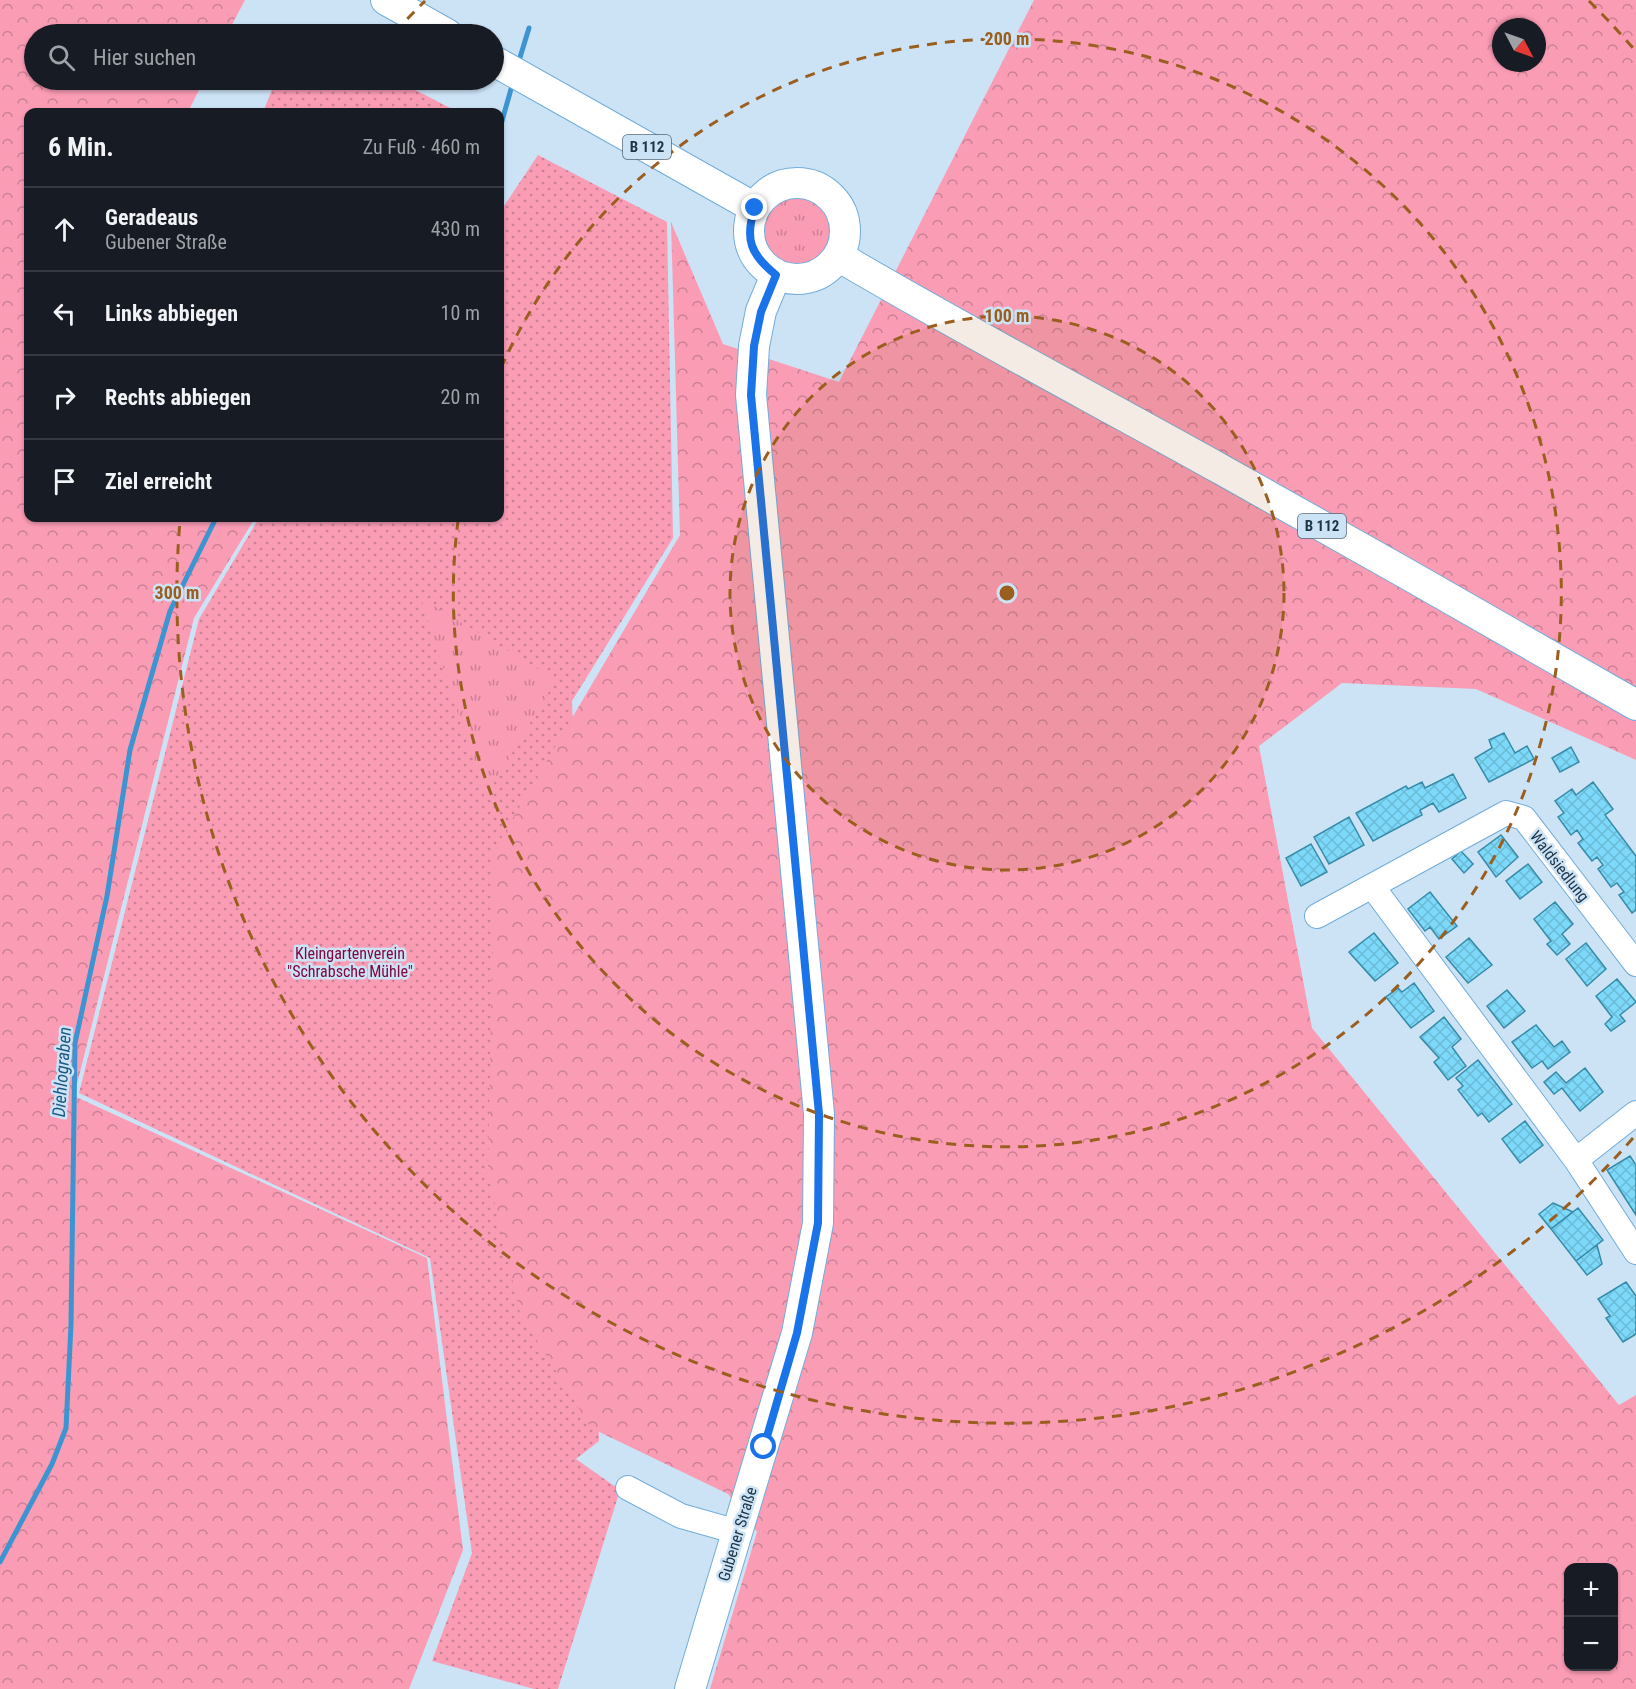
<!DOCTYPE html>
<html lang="de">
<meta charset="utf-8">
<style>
body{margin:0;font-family:"Roboto Condensed",sans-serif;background:#242831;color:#f1f3f6}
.controls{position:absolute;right:18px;bottom:18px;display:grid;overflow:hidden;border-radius:12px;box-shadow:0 2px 4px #0004}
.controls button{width:54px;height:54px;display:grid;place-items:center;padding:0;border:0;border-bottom:2px solid #363941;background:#171b24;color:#f1f3f6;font:30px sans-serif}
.compass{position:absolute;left:1492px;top:18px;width:54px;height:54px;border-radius:50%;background:#171b24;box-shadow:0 2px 4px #0004;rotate:131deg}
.stop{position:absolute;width:18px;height:18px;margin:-14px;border:4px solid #1a73e8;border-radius:50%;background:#fff}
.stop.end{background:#1a73e8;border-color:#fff;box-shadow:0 2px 6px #0008}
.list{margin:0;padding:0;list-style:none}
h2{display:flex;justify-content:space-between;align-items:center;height:78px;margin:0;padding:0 24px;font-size:26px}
h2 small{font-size:20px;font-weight:400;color:#9ea1a6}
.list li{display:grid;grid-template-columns:39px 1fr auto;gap:18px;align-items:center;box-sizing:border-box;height:84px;padding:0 24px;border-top:2px solid #363941}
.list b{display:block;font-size:22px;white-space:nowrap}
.list p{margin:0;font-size:20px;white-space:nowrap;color:#9ea1a6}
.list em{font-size:20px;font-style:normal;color:#9ea1a6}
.icon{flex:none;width:33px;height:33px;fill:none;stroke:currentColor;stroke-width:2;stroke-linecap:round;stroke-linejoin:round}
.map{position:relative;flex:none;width:1636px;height:1689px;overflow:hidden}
.search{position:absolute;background:#171b24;box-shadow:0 2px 4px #0004;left:24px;top:24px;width:480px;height:66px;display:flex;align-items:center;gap:15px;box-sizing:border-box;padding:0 21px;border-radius:33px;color:#9ea1a6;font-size:22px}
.panel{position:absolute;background:#171b24;box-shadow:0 2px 4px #0004;left:24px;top:108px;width:480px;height:414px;border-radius:12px}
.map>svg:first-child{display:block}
.grass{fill:url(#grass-dots)}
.forest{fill:url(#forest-crowns);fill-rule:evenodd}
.park{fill:url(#park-tufts)}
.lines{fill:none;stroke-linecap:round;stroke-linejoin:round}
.stream{stroke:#3c94d1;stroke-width:5}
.building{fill:url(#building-cross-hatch);stroke:#368ba7;stroke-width:1.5}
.minor-casing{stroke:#72adda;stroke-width:26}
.major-casing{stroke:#72adda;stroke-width:32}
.minor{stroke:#fff;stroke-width:24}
.major{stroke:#fff;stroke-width:30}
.route{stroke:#1a73e8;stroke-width:8}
.ring{fill:none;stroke:#9a5e1f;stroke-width:3;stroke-dasharray:10 8}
.labels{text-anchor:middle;stroke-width:5;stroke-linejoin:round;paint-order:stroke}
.shield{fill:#cce3f6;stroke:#50687b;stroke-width:1.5}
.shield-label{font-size:15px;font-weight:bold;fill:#1b3446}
.street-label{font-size:16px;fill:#1b3446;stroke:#cce3f6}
.park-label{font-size:16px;fill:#81063e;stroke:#cce3f6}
.water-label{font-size:18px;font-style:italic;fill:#1a5983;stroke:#cce3f6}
.centre{fill:#9a5e1f;stroke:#cce3f6;stroke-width:3}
.ring-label{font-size:18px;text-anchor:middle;font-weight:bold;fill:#9a5e1f;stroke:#cce3f6;stroke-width:5;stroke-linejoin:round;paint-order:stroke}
</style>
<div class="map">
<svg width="1636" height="1689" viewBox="0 0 1636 1689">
<defs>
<pattern id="grass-dots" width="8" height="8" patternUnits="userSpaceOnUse" patternTransform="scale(1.5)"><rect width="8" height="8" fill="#fb9cb5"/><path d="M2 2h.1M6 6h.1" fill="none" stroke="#ca8095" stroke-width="1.8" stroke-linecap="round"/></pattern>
<pattern id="forest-crowns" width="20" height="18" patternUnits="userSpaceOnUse" patternTransform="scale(1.5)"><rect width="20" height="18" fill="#fb9cb5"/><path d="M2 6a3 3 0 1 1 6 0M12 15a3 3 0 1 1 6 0" fill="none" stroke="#ca8095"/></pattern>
<pattern id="park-tufts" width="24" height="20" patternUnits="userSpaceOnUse" patternTransform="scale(1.5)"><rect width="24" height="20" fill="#fb9cb5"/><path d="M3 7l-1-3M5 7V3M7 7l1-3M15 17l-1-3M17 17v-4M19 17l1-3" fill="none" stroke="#ca8095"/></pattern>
<pattern id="building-cross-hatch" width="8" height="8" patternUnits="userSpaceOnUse" patternTransform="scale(1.5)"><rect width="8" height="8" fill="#7cd9f9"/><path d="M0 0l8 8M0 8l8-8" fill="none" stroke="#6bbbd7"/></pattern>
</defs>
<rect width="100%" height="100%" fill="#cce3f6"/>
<path class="grass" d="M 276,80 L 396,80 L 458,112 L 263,112 Z
M 538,155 L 667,222 L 673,538 L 572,701 L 599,1441 L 576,1459 L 620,1490 L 558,1689 L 534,1689 L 432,1661 L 472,1553 L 430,1258 L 79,1093 L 199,619 L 259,518 L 500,518 L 500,212 Z"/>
<path class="forest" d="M 0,0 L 245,0 L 227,34 L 34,34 L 34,80 L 204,80 L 188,112 L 28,112 L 28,518 L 255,518 L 194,618 L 74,1096 L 427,1258 L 463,1550 L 409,1689 L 0,1689 Z
M 1034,0 L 1636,0 L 1636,760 L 1476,689 L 1342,683 L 1259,746 L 1312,1028 L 1619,1405 L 1636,1395 L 1636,1689 L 710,1689 L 757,1532 L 728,1494 L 591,1428 L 520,1313 L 488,1174 L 494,850 L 680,535 L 671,222 L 723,344 L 839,382 ZM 1501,27 L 1537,27 L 1537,63 L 1501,63 ZM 1568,1568 L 1614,1568 L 1614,1666 L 1568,1666 Z"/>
<path class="park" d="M760 232a37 37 0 1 1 74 0a37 37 0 1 1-74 0Z
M 421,598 L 556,680 L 485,798 Z"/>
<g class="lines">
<path class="stream" d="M 518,64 L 529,28
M 500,128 L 513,82
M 0,1562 L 52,1464 L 66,1428 L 71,1325 L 75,1043 L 107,896 L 130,750 L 170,611 L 216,518"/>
</g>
<path class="building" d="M 1504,733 L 1515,753 L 1527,746 L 1534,759 L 1489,782 L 1475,758 L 1492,748 L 1489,740 Z
M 1571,747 L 1579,762 L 1560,772 L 1552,758 Z
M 1453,774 L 1466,798 L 1439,812 L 1433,803 L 1420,810 L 1422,815 L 1373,841 L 1356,813 L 1406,786 L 1408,789 L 1422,782 L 1425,788 Z
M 1593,782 L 1613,809 L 1605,815 L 1636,856 L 1636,910 L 1632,913 L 1619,895 L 1624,892 L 1617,883 L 1611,887 L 1598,869 L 1603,865 L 1597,857 L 1592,861 L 1578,843 L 1583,839 L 1577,830 L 1571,835 L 1558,817 L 1564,813 L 1555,801 L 1572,789 L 1576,795 Z
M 1349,817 L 1364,845 L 1329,864 L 1314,837 Z
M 1501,835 L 1518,857 L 1496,877 L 1478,852 Z
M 1311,844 L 1327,872 L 1301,886 L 1286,858 Z
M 1461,851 L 1473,864 L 1464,873 L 1452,859 Z
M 1528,864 L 1542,882 L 1520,899 L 1506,881 Z
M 1430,892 L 1457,926 L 1439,939 L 1430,927 L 1425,931 L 1408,909 Z
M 1555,902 L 1573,924 L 1562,934 L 1570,944 L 1557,955 L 1547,944 L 1551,941 L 1534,919 Z
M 1374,933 L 1398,963 L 1375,981 L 1349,952 Z
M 1469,938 L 1492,965 L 1468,983 L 1446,957 Z
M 1586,943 L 1606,969 L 1587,986 L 1566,959 Z
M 1617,979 L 1636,1002 L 1620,1015 L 1625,1021 L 1611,1031 L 1605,1024 L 1612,1017 L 1596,996 Z
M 1414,983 L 1434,1011 L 1411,1028 L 1386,997 L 1398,988 L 1402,992 Z
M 1507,990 L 1525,1011 L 1504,1028 L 1487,1006 Z
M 1444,1017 L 1461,1039 L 1452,1047 L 1466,1066 L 1448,1080 L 1434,1062 L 1439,1058 L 1420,1037 Z
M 1536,1025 L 1554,1047 L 1562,1041 L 1570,1052 L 1548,1069 L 1542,1061 L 1532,1068 L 1512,1042 Z
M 1478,1060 L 1512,1104 L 1489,1122 L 1482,1113 L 1478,1116 L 1458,1090 L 1463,1086 L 1456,1078 Z
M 1585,1068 L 1603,1092 L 1580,1111 L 1562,1088 L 1554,1094 L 1544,1082 L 1556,1072 L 1566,1083 Z
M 1525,1121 L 1543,1145 L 1520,1163 L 1502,1139 Z
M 1630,1156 L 1636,1165 L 1636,1215 L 1607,1170 Z
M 1553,1203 L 1573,1212 L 1551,1229 L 1539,1214 Z
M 1578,1208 L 1603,1240 L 1576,1261 L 1551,1229 Z
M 1597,1245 L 1602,1264 L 1587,1275 L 1576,1261 Z
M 1626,1282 L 1636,1296 L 1636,1334 L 1623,1342 L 1606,1318 L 1610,1316 L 1598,1299 Z"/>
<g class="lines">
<defs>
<path id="minor" d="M 1372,886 L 1576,1160 L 1636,1113
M 1317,916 L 1506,813 L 1524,818 L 1636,964
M 1576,1160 L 1636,1252
M 628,1488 L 681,1516 L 738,1532"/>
<path id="major" d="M 386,0 L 447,34
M 494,61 L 755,208
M749 231a48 48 0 1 1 96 0a48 48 0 1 1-96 0Z
M 838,256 C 965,331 1095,399 1224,471 C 1362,548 1499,626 1636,705
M 690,1689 L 797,1333 L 818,1223 L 819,1114 L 751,395 L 754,346 L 761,311 L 776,275"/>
</defs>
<use href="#minor" class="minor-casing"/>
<use href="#major" class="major-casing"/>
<use href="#minor" class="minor"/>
<use href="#major" class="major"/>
</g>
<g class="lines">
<path class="route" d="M 755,208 C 744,239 751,255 776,275 L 761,312 L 754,346 L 751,395 L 819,1114 L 818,1223 L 797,1333 L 764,1447"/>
</g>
<circle cx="1007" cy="593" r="277" fill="#9a5e1f" fill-opacity=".12"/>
<g class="ring">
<circle cx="1007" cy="593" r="277"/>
<path d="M501 368A554 554 0 1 1 458 521"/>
<path d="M1633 1138A830 830 0 0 1 180 521M395 32A830 830 0 0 1 425 1M1589 1A830 830 0 0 1 1633 48"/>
</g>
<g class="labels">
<g class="shield">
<rect x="623" y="135" width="48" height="24" rx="4.5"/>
<rect x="1298" y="514" width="48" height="24" rx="4.5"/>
</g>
<g class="shield-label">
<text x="647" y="152">B 112</text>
<text x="1322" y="531">B 112</text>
</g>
<g class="street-label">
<text transform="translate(1560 866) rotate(52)" y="6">Waldsiedlung</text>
<text transform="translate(737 1534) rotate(-73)" y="6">Gubener Straße</text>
</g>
<g class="park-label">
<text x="350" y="959">Kleingartenverein<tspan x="350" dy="18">"Schrabsche Mühle"</tspan></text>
</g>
<g class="water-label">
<text transform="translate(62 1072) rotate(-86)" y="6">Diehlograben</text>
</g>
</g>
<circle cx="1007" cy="593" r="9" class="centre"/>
<g class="ring-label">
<text x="1007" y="45">200 m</text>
<text x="1007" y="322">100 m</text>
<text x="177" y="599">300 m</text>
</g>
</svg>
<div class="controls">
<button>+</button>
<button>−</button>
</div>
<svg class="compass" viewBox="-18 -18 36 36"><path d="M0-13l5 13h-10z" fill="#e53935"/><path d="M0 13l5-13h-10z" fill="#9ea1a6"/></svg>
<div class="stop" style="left:764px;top:1447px"></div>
<div class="stop end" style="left:755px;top:208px"></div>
<div class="search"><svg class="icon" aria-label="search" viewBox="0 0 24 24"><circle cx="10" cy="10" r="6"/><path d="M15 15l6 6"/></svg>Hier suchen</div>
<section class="panel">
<h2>6 Min.<small>Zu Fuß · 460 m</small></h2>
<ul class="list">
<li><svg class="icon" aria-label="ahead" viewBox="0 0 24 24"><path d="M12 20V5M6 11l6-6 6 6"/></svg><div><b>Geradeaus</b><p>Gubener Straße</p></div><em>430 m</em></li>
<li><svg class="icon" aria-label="left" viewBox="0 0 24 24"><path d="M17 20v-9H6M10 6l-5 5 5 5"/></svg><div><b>Links abbiegen</b></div><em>10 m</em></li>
<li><svg class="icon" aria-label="right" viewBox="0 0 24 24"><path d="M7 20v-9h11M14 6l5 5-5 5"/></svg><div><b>Rechts abbiegen</b></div><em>20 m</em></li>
<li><svg class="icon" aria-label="arrive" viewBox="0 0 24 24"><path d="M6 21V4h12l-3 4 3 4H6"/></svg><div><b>Ziel erreicht</b></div></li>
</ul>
</section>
</div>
